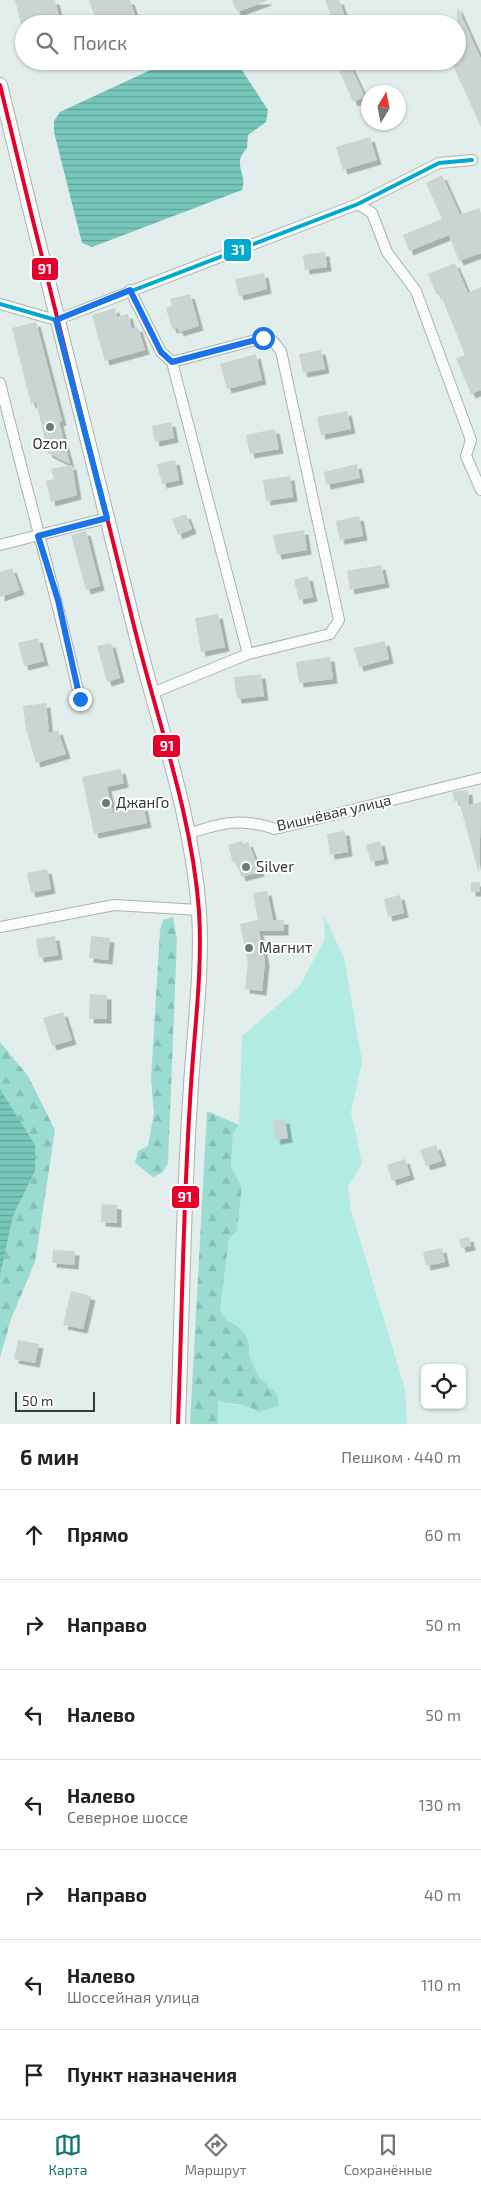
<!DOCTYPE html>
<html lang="ru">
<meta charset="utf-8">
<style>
body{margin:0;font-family:"Exo 2",sans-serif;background:#f6f6f6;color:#222}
.controls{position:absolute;right:15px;bottom:15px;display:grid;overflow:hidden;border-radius:8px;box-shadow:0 1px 4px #0004}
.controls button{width:45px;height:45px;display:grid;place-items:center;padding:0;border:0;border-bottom:1px solid #e0e0e0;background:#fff;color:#222;font:25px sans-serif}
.compass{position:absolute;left:361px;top:85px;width:45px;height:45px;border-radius:50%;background:#fff;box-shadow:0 1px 4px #0004;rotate:10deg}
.scale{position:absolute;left:15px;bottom:12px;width:80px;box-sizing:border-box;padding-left:5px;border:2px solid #323b39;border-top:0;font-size:14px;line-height:18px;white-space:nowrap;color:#323b39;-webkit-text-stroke:4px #fff;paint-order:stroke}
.stop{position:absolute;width:15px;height:15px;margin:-11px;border:4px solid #1a73e8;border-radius:50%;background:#fff}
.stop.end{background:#1a73e8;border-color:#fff;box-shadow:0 1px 5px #0008}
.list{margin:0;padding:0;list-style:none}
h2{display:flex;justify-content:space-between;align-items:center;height:65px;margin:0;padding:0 20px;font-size:21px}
h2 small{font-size:16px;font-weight:400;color:#767676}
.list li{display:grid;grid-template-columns:32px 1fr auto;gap:15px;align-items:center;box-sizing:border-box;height:90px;padding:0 20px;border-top:1px solid #e0e0e0}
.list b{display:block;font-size:19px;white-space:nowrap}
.list p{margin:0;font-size:16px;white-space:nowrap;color:#767676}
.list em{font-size:16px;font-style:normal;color:#767676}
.icon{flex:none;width:28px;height:28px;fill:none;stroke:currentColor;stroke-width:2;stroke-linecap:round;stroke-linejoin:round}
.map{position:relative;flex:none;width:481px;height:1424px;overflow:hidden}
.search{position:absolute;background:#fff;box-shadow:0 1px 4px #0004;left:15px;right:15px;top:15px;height:55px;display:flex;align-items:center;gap:12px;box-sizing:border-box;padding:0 18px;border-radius:28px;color:#767676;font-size:19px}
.sheet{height:695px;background:#fff}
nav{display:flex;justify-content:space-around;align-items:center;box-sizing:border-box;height:70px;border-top:1px solid #e0e0e0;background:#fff;font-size:14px;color:#767676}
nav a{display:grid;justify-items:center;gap:2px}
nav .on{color:#0f766e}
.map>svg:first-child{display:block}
.green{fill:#b1ebe1}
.forest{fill:url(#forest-firs)}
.water{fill:url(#water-rules)}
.building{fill:#cad4d2;filter:url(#shadow)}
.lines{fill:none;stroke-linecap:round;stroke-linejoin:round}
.minor-casing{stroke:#a9b3b0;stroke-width:12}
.secondary-casing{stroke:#a9b3b0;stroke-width:16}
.minor{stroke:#fafcfc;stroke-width:10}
.secondary{stroke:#fafcfc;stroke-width:14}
.bus-1-casing{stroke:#fff;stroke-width:8}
.bus-2-casing{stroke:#fff;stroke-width:8}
.bus-1{stroke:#e4002b;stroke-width:4}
.bus-2{stroke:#00a9ce;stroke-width:4}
.route{stroke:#1a73e8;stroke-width:6}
.poi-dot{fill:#6f7a77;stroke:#fff;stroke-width:2}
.labels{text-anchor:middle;stroke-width:4;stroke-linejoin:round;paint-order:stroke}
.poi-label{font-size:15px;fill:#323b39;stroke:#fff;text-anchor:start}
.street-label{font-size:15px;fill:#323b39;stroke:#fff}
.line-badge{stroke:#fff;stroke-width:2}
.badge-label{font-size:14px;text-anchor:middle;font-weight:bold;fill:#fff}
</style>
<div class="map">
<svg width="481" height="1424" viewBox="0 0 481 1424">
<defs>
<pattern id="forest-firs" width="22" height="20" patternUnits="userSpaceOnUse" patternTransform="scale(1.25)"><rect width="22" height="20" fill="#9bdcd1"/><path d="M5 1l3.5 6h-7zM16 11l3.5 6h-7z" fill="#86beb4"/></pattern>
<pattern id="water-rules" width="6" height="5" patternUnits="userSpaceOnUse" patternTransform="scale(1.25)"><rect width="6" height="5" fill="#76c7ba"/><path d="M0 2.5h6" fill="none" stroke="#61a398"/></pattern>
<filter id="shadow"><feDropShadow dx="4.5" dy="4.5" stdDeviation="0" flood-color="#0004"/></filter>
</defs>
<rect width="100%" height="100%" fill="#e1eeeb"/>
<path class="green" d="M 324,916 L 344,958 L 362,1061 L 351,1112 L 362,1164 L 348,1186 L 351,1210 L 405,1389 L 407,1424 L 218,1424 L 218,1400 C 239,1410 257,1402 277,1394 L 259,1377 L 249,1356 L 249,1344 L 236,1325 L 226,1320 L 220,1310 L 229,1239 L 237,1231 L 242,1187 L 231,1167 L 233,1133 L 239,1125 L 242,1036 L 299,987 L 325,939 Z"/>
<path class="forest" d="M 173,917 L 177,939 L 168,1163 L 162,1173 L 153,1177 L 135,1163 L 138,1151 L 148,1146 L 154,1113 L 151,1080 L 160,930 L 163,920 Z
M 0,1042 L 28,1076 L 55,1130 L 35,1262 L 11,1319 L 0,1358 L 0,1276 L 13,1216 L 35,1171 L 35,1146 L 0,1089 Z
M 207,1111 L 239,1125 L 233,1133 L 231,1167 L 242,1187 L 237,1231 L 229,1239 L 220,1310 L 226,1320 L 236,1325 L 244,1333 L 249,1344 L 249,1356 L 259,1377 L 277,1394 L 279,1406 L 258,1412 C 246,1402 232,1406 218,1400 L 218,1424 L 190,1424 Z"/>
<path class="water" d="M 170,61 L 236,61 L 268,110 L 266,122 L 248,135 L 247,148 C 231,165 248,173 242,190 L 92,247 L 82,243 L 54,132 L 54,121 L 60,112 Z
M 0,1089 L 35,1145 L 35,1171 L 13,1216 L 0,1276 Z"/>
<path class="building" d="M 15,0 L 55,0 L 61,24 L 21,24 Z
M 89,0 L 130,0 L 138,24 L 97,24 Z
M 232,0 L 267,0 L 267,1 L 237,12 Z
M 325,0 L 339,0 L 345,16 L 333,21 Z
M 457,6 L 481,59 L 481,127 L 451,61 L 457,61 Z
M 350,65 L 365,97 L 353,102 L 339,70 Z
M 370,137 L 377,160 L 343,170 L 336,147 Z
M 442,175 L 460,215 L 479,208 L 481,213 L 481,253 L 459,261 L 449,235 L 409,251 L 403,235 L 442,219 L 426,183 Z
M 325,252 L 327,267 L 305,270 L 303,255 Z
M 455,263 L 468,293 L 481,287 L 481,390 L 471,394 L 456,358 L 465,355 L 440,293 L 437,295 L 428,274 Z
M 264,273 L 267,289 L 239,296 L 235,279 Z
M 190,294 L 199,326 L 179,332 L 178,328 L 172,329 L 166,308 L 172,306 L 170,299 Z
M 115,308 L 117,317 L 128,314 L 132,329 L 138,327 L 145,350 L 105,361 L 92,315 Z
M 36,322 L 62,421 L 59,422 L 70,464 L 48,453 L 36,402 L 31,404 L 12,328 Z
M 321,350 L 325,369 L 303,373 L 299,354 Z
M 256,354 L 262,380 L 227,389 L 220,364 Z
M 347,411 L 351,429 L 321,435 L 317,417 Z
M 171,422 L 174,438 L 155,442 L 152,426 Z
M 275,429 L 279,449 L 250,454 L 246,435 Z
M 175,460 L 179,480 L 162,484 L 157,464 Z
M 357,464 L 360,478 L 326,485 L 324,472 Z
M 72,465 L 77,495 L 51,502 L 46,481 L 54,479 L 51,469 Z
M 290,476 L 293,497 L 266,501 L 263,480 Z
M 186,514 L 192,529 L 178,535 L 172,519 Z
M 359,516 L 363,536 L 340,540 L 336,521 Z
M 304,530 L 307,550 L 277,555 L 273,535 Z
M 86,531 L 100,586 L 86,590 L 71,535 Z
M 381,565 L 385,583 L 350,590 L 347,571 Z
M 12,568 L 20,590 L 0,597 L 0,572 Z
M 308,576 L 313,597 L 299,600 L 294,580 Z
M 218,614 L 225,647 L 201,652 L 195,618 Z
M 38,638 L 44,661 L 24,666 L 18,643 Z
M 385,641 L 389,659 L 359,667 L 354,648 Z
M 111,643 L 120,678 L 107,682 L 97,646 Z
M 330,657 L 333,679 L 299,683 L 296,662 Z
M 261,674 L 264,696 L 237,699 L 234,677 Z
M 46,703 L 49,733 L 58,730 L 66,754 L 36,763 L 26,729 L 23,706 Z
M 121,769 L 124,783 L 107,787 L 113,813 L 143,806 L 147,823 L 94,834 L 82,777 Z
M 468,790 L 469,805 L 481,802 L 479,874 L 459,801 L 454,801 L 453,792 Z
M 345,831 L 348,852 L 330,855 L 327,834 Z
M 242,841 L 243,844 L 248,842 L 260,872 L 241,877 L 237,862 L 233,863 L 228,845 Z
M 380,841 L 384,859 L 371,862 L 366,845 Z
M 47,869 L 51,889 L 31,893 L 27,873 Z
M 471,882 L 480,882 L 479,892 L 471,892 Z
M 267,891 L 273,920 L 284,920 L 284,931 L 259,931 L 265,961 L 262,991 L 245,989 L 248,964 L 240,924 L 258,920 L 253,893 Z
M 400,895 L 404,913 L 388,917 L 384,899 Z
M 55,936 L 58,955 L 39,958 L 36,939 Z
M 91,936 L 110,938 L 108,960 L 89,958 Z
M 90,994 L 107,995 L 107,1019 L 89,1019 Z
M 63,1012 L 72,1040 L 52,1046 L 43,1018 Z
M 285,1119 L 288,1138 L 276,1140 L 272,1121 Z
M 436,1145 L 442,1161 L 426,1166 L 420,1150 Z
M 405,1159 L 410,1175 L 392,1181 L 387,1165 Z
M 102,1204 L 117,1205 L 117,1223 L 101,1222 Z
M 469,1237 L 471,1246 L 461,1248 L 459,1239 Z
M 442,1248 L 445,1262 L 426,1266 L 423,1252 Z
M 53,1250 L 75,1251 L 74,1265 L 52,1263 Z
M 71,1291 L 91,1296 L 83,1329 L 63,1325 Z
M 18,1340 L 39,1344 L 35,1363 L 14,1359 Z"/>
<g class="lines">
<defs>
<path id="minor" d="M 358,204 L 372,213 L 387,252 L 416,291 L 471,440 L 466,456 L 481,490
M 130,290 L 161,352 L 172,362 L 248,654 L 150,694
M 0,304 L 56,320 L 358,204 L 439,163 L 472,160
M 172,362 L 263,338 L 273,341 L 281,351 L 339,620 L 330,634 L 248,654
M 0,383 C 26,488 56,593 80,699
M 0,545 L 107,518
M 187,834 C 221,823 240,817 275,829 L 481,778
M 0,927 L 114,905 L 199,910"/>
<path id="secondary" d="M 0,85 C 44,267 89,449 135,630 C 158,723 192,815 199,911 C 203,974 193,1039 190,1102 C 183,1209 182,1317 178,1424"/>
</defs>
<use href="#minor" class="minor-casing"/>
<use href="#secondary" class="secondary-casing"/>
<use href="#minor" class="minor"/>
<use href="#secondary" class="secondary"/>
<defs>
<path id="bus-1" d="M 0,85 C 44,267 89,449 135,630 C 158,723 192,815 199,911 C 203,974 193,1039 190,1102 C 183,1209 182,1317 178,1424"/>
<path id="bus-2" d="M 0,304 L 56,320 L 358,204 L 439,163 L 472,160"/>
</defs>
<use href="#bus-1" class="bus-1-casing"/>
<use href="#bus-2" class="bus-2-casing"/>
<use href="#bus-1" class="bus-1"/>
<use href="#bus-2" class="bus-2"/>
</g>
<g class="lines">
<path class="route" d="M 80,699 L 58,600 L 38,536 L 107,518 L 56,320 L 130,290 L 161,352 L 172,362 L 263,338"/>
</g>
<g class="poi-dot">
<circle cx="50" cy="427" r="5"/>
<circle cx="106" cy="803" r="5"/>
<circle cx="246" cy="867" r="5"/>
<circle cx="249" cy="948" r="5"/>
</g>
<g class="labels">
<g class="poi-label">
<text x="50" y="449" text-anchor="middle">Ozon</text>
<text x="116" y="808">ДжанГо</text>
<text x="256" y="872">Silver</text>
<text x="259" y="953">Магнит</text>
</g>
<g class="street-label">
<text transform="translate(334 813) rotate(-13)" y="5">Вишнёвая улица</text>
</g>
</g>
<g class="line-badge">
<rect x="223" y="238" width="29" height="24" rx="5" fill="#00a9ce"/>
<rect x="31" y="257" width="28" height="24" rx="5" fill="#e4002b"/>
<rect x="152" y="734" width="29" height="24" rx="5" fill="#e4002b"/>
<rect x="171" y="1185" width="29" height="24" rx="5" fill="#e4002b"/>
</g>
<g class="badge-label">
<text x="238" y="255">31</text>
<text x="45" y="274">91</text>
<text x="167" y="751">91</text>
<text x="185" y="1202">91</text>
</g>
</svg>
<div class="controls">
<button><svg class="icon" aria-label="locate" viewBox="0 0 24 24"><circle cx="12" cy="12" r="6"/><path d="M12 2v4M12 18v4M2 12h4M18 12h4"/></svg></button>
</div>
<svg class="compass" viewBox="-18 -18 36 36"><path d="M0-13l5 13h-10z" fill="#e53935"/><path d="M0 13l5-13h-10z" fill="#767676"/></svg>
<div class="scale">50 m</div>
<div class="stop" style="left:263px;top:338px"></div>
<div class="stop end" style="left:80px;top:699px"></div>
<div class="search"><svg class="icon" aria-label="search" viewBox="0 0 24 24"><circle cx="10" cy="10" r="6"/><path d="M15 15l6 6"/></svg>Поиск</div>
</div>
<section class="sheet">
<h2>6 мин<small>Пешком · 440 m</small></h2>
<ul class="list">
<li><svg class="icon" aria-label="ahead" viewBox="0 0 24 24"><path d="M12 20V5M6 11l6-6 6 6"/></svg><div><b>Прямо</b></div><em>60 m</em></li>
<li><svg class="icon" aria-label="right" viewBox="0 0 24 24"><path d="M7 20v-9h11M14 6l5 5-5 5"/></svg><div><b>Направо</b></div><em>50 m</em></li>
<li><svg class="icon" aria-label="left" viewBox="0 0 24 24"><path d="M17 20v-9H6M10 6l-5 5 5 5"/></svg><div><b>Налево</b></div><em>50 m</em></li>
<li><svg class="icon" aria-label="left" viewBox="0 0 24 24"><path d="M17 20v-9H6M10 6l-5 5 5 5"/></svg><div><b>Налево</b><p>Северное шоссе</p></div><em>130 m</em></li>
<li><svg class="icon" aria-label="right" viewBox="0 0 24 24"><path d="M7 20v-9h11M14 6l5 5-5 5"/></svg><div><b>Направо</b></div><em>40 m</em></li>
<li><svg class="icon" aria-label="left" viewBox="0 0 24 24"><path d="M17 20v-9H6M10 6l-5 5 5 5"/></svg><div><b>Налево</b><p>Шоссейная улица</p></div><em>110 m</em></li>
<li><svg class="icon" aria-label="arrive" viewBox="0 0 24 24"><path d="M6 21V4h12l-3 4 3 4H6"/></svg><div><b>Пункт назначения</b></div></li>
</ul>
</section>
<nav>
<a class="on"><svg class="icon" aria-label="map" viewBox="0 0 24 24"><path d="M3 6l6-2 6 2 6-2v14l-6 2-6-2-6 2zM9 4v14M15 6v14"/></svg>Карта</a>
<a><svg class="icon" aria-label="directions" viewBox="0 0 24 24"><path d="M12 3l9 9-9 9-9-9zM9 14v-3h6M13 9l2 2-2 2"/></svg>Маршрут</a>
<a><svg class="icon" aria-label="saved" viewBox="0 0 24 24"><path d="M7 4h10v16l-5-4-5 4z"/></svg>Сохранённые</a>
</nav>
